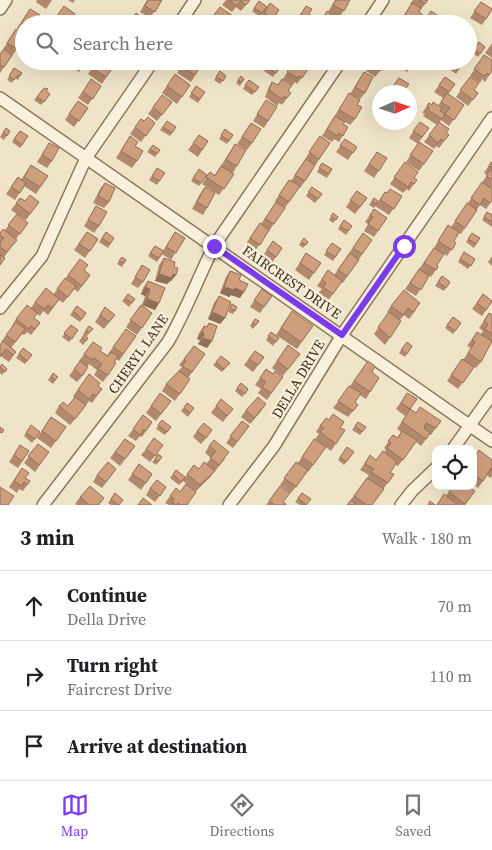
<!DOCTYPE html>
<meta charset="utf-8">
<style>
body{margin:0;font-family:"Source Serif 4",serif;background:#f2f2f2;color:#202124}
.controls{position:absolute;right:15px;bottom:15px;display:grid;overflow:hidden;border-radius:10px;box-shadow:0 5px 20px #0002}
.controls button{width:45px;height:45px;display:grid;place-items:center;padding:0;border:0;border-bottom:1px solid #e0e0e0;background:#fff;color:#202124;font:25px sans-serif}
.compass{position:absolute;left:372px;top:85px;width:45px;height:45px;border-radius:50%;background:#fff;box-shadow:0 5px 20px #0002;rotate:87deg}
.stop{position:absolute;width:15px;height:15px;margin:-11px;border:4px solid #7c3aed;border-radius:50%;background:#fff}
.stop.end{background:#7c3aed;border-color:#fff;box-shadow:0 1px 5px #0008}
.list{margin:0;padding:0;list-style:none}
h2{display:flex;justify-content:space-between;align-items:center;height:65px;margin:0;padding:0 20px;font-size:21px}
h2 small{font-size:16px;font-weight:400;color:#757577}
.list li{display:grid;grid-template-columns:32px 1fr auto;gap:15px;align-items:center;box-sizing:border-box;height:70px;padding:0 20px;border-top:1px solid #e0e0e0}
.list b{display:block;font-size:19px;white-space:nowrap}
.list p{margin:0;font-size:16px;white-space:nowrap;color:#757577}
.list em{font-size:16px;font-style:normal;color:#757577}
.icon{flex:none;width:28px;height:28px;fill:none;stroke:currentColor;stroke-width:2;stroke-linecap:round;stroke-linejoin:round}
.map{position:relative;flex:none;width:492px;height:505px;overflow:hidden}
.search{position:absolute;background:#fff;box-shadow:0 5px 20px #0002;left:15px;right:15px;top:15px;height:55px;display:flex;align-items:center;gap:12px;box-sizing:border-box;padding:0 18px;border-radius:28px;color:#757577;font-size:19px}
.sheet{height:275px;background:#fff}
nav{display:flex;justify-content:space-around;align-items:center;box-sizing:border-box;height:70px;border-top:1px solid #e0e0e0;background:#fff;font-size:14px;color:#757577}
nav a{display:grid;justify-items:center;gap:2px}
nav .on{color:#7c3aed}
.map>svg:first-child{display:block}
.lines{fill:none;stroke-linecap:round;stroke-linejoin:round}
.minor-casing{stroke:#8d765c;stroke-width:14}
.minor{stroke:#faf1dc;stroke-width:11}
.wall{fill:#b2896c}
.shaded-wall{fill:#916f58}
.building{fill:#cf9f7d;stroke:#916f58}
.route{stroke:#7c3aed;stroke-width:6}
.labels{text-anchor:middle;stroke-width:5;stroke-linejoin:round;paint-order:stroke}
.street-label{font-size:14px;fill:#3d2e20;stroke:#f7eed8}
</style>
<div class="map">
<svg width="492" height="505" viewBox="0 0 492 505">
<rect width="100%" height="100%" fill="#f0e4c8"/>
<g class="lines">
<defs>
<path id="minor" d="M 0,9 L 6,0
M 179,24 L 195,0
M 367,24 L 383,0
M 0,98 L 492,441
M 0,308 L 42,256 L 86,158 L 153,61
M 453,449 L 492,394
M 43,505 L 168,342 C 186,311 198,278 214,246 L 341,61
M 229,505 L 274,446 L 342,335 L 492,118
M 401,505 L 412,491 L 436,468"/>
</defs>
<use href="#minor" class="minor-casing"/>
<use href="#minor" class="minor"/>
</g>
<path class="wall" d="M 37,0 L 52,0 L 46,9 L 36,2 Z
M 68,0 L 75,0 L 73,3 Z
M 147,0 L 162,0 L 150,18 L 140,12 Z
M 226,0 L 250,0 L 241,11 L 236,7 L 232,12 L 222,5 Z
M 335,0 L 350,0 L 339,18 L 328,12 Z
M 413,0 L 428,0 L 419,12 L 418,24 L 399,24 L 411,4 L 410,4 Z
M 259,1 L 267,7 L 260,17 L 252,11 Z
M 481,2 L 492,10 L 482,25 L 470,18 Z
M 270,3 L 279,10 L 270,24 L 266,24 L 259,19 Z
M 64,6 L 69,24 L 54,24 L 52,23 Z
M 220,7 L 232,24 L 208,24 Z
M 30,9 L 34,24 L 24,24 L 24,33 L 17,28 Z
M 431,11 L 435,24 L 428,24 L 424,21 Z
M 302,12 L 309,14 L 309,24 L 294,24 Z
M 252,19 L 248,24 L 242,24 L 245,20 Z
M 16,29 L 17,49 L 0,73 L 0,54 Z
M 479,42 L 485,47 L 478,57 L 472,52 Z
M 492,43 L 492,58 L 485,53 Z
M 484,55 L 491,67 L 492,71 L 485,82 L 482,79 L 480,83 L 470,76 Z
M 76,61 L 85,63 L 79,72 L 72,67 Z
M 97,61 L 102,64 L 116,63 L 102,84 L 88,74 Z
M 184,61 L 204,61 L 191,82 L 177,73 Z
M 228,61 L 235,61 L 233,65 Z
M 238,61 L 244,61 L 241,65 Z
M 271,61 L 281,66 L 273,77 L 264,71 Z
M 294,61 L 304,68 L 308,69 L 297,84 L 295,82 L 293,85 L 283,79 Z
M 372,61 L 380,71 L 375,77 L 366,71 Z
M 400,61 L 414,61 L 407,72 L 397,65 Z
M 448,61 L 465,61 L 456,74 L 445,66 Z
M 14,68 L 22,73 L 18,80 L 15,78 L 12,83 L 7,80 Z
M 220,71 L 226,76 L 220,84 L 214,80 Z
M 364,72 L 365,93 L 360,99 L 350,94 Z
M 175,74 L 190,85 L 177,104 L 162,93 Z
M 445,77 L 455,84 L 448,94 L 464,105 L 449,126 L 441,120 L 440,122 L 447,133 L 449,135 L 439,148 L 436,146 L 434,149 L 424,142 L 437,125 L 423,116 L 425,114 L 422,113 L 429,103 L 432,105 L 438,106 L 443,98 L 434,92 Z
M 470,77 L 474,90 L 478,93 L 468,106 L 456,97 Z
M 399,78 L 403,92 L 389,92 Z
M 91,79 L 101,86 L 88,105 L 78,98 Z
M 244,79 L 240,86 L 236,83 L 238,80 Z
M 249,80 L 259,87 L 252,95 L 243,89 Z
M 272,82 L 291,93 L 282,105 L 279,103 L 277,106 L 265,97 L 268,89 Z
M 196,86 L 205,92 L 198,103 L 189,97 Z
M 43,89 L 50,94 L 41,105 L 34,100 Z
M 349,93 L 357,105 L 355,119 L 350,125 L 345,122 L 343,124 L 348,127 L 339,142 L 334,139 L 332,142 L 322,136 Z
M 266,100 L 268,121 L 264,128 L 253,121 Z
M 78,101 L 88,108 L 74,127 L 65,120 Z
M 172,102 L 157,121 L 148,114 L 153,107 Z
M 378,103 L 380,104 L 380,117 L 372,112 Z
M 141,119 L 144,121 L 155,123 L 141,142 L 130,134 Z
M 167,121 L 176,127 L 170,136 L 160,130 Z
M 420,122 L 429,128 L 419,142 L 433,151 L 419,171 L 406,162 L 418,144 L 409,138 Z
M 251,123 L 252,143 L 247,150 L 237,144 Z
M 6,128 L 10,131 L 4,140 L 0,137 Z
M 225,129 L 233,135 L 227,144 L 219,139 Z
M 20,131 L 28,136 L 20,148 L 12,142 Z
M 199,135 L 208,141 L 198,157 L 188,150 Z
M 130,136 L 135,146 L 137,161 L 132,168 L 116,158 Z
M 320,136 L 330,143 L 305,181 L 300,188 L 299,187 L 285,208 L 275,201 L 289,180 L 291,181 Z
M 345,139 L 357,147 L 348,160 L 336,152 Z
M 49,143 L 52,161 L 47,168 L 37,162 Z
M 235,144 L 237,166 L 233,173 L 224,168 L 234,174 L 219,195 L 202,184 L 210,172 L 215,175 Z
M 153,145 L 160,150 L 155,157 L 147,152 Z
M 377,152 L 387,158 L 374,178 L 364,171 Z
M 405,162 L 414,178 L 417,180 L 409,191 L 407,189 L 403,193 L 390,184 Z
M 491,162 L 492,187 L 491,189 L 492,201 L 486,209 L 480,205 L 461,234 L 459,233 L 454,241 L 456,243 L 447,256 L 434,248 L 448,225 L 451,227 L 482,183 L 487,175 L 484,173 Z
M 322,163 L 332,169 L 327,178 L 317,172 Z
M 31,165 L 48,176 L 36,194 L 24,186 L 15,200 L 6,194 L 18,177 L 21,180 Z
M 157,168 L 165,173 L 157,185 L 149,180 Z
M 199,169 L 207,175 L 199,186 L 191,181 Z
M 105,183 L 109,202 L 104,208 L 93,203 L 100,189 Z
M 205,187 L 207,208 L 203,215 L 192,209 L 200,194 Z
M 312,187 L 322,194 L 315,203 L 306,196 Z
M 357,191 L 367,198 L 355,214 L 346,207 Z
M 385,192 L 387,193 L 402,196 L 389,215 L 375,206 Z
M 20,198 L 25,201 L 39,202 L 26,220 L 11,210 Z
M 374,198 L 378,201 L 374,208 L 369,205 Z
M 276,202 L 285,208 L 255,251 L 245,245 L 260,223 L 261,224 Z
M 96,206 L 99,226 L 94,233 L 84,226 Z
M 374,209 L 387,218 L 374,237 L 364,231 L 368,224 L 365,222 Z
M 487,212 L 492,215 L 492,227 L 482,220 Z
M 333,213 L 338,217 L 333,223 L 329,220 Z
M 17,214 L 28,223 L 16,239 L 17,240 L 12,246 L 4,257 L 0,265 L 0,233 L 5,230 Z
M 344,220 L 352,226 L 346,235 L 338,229 Z
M 87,232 L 98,239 L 85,258 L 74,250 Z
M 106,232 L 114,238 L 108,248 L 99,242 Z
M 175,232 L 185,238 L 171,260 L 162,254 L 157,262 L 148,256 L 155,246 L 163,251 Z
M 363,233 L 372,240 L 343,283 L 341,282 L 328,301 L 318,293 L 322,289 L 317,286 L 328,270 L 334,275 Z
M 472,233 L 480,238 L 474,248 L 466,242 Z
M 273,241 L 282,248 L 271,264 L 262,257 Z
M 301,242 L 308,242 L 303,248 L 299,245 Z
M 332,243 L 341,249 L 333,261 L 324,255 Z
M 434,248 L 437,265 L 438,267 L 431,277 L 419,269 Z
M 464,252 L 475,259 L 468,269 L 458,262 Z
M 306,253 L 321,263 L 309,280 L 295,270 Z
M 492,256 L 492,266 L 488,262 Z
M 122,257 L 126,260 L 122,267 L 117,264 Z
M 164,258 L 174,267 L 176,275 L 171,281 L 170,281 L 167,284 L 155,281 L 159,265 Z
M 80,259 L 84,270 L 90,275 L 78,292 L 74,289 L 63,303 L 59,300 L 48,315 L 43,311 L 40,316 L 37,314 L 34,318 L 40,323 L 31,335 L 27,332 L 24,335 L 22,334 L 11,348 L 16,352 L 9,362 L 1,356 L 2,342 L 1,342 L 13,326 L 12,326 L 16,319 L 31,308 L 35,302 L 53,295 Z
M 142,265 L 143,282 L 138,288 L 131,284 Z
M 419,269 L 429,276 L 416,296 L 405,289 Z
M 230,271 L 239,280 L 240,298 L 231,295 L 229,297 L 220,293 L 226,277 Z
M 442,276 L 450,282 L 444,291 L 435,286 Z
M 148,281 L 159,303 L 155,310 L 142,305 L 145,296 L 141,294 L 143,288 Z
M 262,289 L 272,296 L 260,313 L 250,307 Z
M 128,294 L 135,299 L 129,307 L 122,301 Z
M 483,294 L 492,302 L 482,316 L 472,309 Z
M 219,296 L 225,318 L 220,324 L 208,319 L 214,303 Z
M 232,304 L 237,307 L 233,314 L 228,312 Z
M 141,305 L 152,313 L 137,335 L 126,327 Z
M 77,306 L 86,313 L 80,322 L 70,315 Z
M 391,306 L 416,310 L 409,319 L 404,315 L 400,320 L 401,321 L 385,345 L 374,334 L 388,313 L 387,312 Z
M 105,307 L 115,315 L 104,329 L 95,322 Z
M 292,311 L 313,326 L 297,349 L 276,335 Z
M 489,313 L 492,315 L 492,341 L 481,362 L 476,368 L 463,360 L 471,348 L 467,346 L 477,332 L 481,334 L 483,331 L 479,328 Z
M 453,317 L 461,323 L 453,334 L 445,328 Z
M 255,319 L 259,321 L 253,329 L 250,326 Z
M 209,323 L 212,341 L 207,348 L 198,344 L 200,340 L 197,339 L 199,333 L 204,326 L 206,327 Z
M 71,325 L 78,330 L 69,342 L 62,337 Z
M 93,329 L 87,336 L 83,334 L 86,330 Z
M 126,329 L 136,336 L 119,361 L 116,359 L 108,375 L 103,382 L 94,375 L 97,370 L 89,364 L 84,374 L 77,382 L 69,376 L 80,361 L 79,361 L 93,342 L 100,351 L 108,356 L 109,354 L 108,354 Z
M 271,332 L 279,338 L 273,346 L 266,340 Z
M 84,335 L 88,338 L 83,345 L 79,341 Z
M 407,342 L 412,346 L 405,357 L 399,353 Z
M 288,345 L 300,354 L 283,376 L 272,368 Z
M 194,346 L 205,354 L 188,378 L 190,379 L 175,401 L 162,391 L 166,384 L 182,367 L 179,365 Z
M 23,348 L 32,355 L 25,364 L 16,358 Z
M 255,351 L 264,357 L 253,372 L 244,365 Z
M 462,359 L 474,367 L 458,389 L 447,381 Z
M 368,361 L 372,372 L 370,392 L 366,399 L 360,395 L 355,402 L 358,405 L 348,417 L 333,408 L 350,386 Z
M 216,362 L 230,363 L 222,372 L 213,365 Z
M 0,366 L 7,369 L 2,375 L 0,373 Z
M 266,369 L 273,374 L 283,377 L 267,400 L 258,393 L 261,389 L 255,385 Z
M 53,373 L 58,377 L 53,384 L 48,380 Z
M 89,374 L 98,386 L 102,389 L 92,403 L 89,401 L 81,412 L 70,425 L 55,413 L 59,406 L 68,406 L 75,398 L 73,396 Z
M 241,383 L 248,389 L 242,397 L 235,391 Z
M 407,393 L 417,399 L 405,416 L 396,409 Z
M 171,401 L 156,421 L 146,413 L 151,406 Z
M 187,403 L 194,408 L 188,417 L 181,411 Z
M 266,404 L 250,424 L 241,417 L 246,410 Z
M 216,406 L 228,415 L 223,422 L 211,413 Z
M 410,409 L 416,413 L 441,421 L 431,435 L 430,434 L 421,446 L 416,442 L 398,466 L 395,464 L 390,473 L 394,474 L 372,505 L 347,505 L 369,475 L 360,470 L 370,455 L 376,460 L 386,450 L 384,448 L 393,435 L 397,438 L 401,432 L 397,429 Z
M 143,415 L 152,422 L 142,437 L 140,436 L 136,441 L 128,436 Z
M 51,417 L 66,427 L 51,448 L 37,438 Z
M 162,420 L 171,427 L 165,435 L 156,429 Z
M 242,421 L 249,426 L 233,448 L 226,443 Z
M 358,422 L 366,427 L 360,435 L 352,430 Z
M 321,424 L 340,428 L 345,430 L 331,451 L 315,439 L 319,434 L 316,432 Z
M 197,431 L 208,436 L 201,444 L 193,437 Z
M 40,432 L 32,443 L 24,436 L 26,433 Z
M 125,439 L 135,446 L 120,466 L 110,458 Z
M 314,439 L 326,447 L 309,471 L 308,471 L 291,493 L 280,485 L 296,462 L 298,463 Z
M 38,444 L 49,452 L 35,472 L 24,463 Z
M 20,445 L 29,451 L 18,468 L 9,462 Z
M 209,446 L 225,459 L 210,477 L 196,491 L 187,505 L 169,505 L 165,503 L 176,488 L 180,492 L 191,488 L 183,481 L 179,485 L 170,478 L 176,470 L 185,477 L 194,465 L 199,469 L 206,464 L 211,458 L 205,453 Z
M 347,447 L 354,452 L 344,465 L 338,460 Z
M 146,449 L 158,452 L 150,462 L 141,455 Z
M 162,457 L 156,465 L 152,462 L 155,459 Z
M 473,459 L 492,460 L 492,476 L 490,478 L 487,475 L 478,488 L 473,484 Z
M 139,464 L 152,474 L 141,490 L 128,480 Z
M 22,468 L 25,478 L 30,481 L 23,491 L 19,489 L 17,493 L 9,487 Z
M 116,469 L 102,488 L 93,482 L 97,475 Z
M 280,486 L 283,502 L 285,505 L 266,505 Z
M 450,486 L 471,486 L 470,488 L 475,491 L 465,505 L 436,505 L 446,496 L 451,488 Z
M 166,487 L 155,502 L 146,495 L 150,488 Z
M 115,493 L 120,505 L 111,505 L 108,503 Z
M 302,493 L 306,505 L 300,505 L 295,502 Z
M 80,497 L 104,498 L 99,505 L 77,505 L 75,504 Z"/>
<path class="shaded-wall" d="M 159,274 L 173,274 L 176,275 L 171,281 L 170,281 L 167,284 L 155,281 Z
M 145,287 L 150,289 L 145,296 L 141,294 Z
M 224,287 L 235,288 L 244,292 L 240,298 L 231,295 L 229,297 L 220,293 Z
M 147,299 L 159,303 L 155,310 L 142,305 Z
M 212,312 L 225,318 L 220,324 L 208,319 Z
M 202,332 L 204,333 L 200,340 L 197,339 Z
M 203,338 L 212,341 L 207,348 L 198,344 Z
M 266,404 L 261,411 L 250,424 L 254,418 Z
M 215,471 L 210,477 L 195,491 L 200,485 Z"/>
<path class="building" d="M 148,0 L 162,0 L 155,12 L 145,6 Z
M 229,0 L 250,0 L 246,5 L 241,1 L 237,6 Z
M 336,0 L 350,0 L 344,11 L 333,5 Z
M 419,0 L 428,0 L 425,4 Z
M 259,1 L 267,7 L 262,13 L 254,8 Z
M 481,2 L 492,9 L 486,19 L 474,11 Z
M 270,3 L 279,10 L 273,19 L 264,13 Z
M 412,3 L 421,8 L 419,12 L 423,15 L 418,24 L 414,22 L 413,24 L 405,24 L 401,21 Z
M 64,6 L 75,14 L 69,24 L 57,16 Z
M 306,6 L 312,9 L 309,14 L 313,17 L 309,24 L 303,24 L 297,20 Z
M 220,7 L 236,18 L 232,24 L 217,24 L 211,19 Z
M 30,9 L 40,15 L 34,24 L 25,24 L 22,22 Z
M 327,11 L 339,19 L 336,24 L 319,24 Z
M 431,11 L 440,17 L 435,24 L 426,18 Z
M 136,13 L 147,21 L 145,24 L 129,24 Z
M 248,16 L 252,19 L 249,23 L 245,20 Z
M 16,29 L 24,34 L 24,37 L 17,49 L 7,43 Z
M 479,42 L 485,47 L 480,54 L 474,49 Z
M 4,49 L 12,55 L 4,67 L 0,65 L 0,54 Z
M 484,55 L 492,60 L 492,65 L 491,67 L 492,68 L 492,71 L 489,75 L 487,73 L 484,76 L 474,69 Z
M 76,61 L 82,61 L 85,63 L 82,69 L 74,64 Z
M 97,61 L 98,61 L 102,64 L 104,61 L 113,61 L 116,63 L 106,77 L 92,68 Z
M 185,61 L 204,61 L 195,75 L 182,67 Z
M 271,61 L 275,61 L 281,66 L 276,73 L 267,67 Z
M 294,61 L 303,61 L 307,63 L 304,68 L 308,69 L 302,78 L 299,76 L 297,78 L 287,72 Z
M 372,61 L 386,61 L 380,71 L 370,64 Z
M 406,61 L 414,61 L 411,65 Z
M 452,61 L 465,61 L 461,67 Z
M 14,68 L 22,73 L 20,76 L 18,75 L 14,80 L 9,76 Z
M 220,71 L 226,76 L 223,81 L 216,77 Z
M 364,72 L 373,77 L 365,93 L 355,87 Z
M 175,74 L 190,85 L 182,97 L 167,86 Z
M 241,76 L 244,79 L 242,82 L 238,80 Z
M 445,77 L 455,84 L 449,92 L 439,85 Z
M 470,77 L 479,83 L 474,90 L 478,93 L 473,100 L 460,90 Z
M 399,78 L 409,84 L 403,92 L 393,86 Z
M 91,79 L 101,86 L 93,99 L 83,92 Z
M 282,79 L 292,85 L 288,91 L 291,93 L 287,98 L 284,96 L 282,99 L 269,90 L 272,82 L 278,85 Z
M 249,80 L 259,87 L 255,92 L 245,85 Z
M 196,86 L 205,92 L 200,99 L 191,93 Z
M 45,88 L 48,89 L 46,91 L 50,94 L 44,102 L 37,97 L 43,89 Z
M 349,93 L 360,100 L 357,105 L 362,107 L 355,119 L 339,110 Z
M 447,93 L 464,105 L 454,120 L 445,114 L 450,108 L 441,102 Z
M 162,95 L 172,102 L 162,115 L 153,107 Z
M 266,100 L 277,107 L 268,121 L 257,114 Z
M 78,101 L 88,108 L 79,121 L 69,114 Z
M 433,102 L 442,108 L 440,111 L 445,114 L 442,119 L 428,110 L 429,108 L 427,106 L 429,103 L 432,105 Z
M 378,103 L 380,104 L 380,112 L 374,109 Z
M 335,116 L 345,122 L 343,124 L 348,127 L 343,136 L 339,133 L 337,136 L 327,129 Z
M 148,117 L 155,123 L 146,136 L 135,127 L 141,119 L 144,121 Z
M 167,121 L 176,127 L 172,133 L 163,127 Z
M 420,122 L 429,128 L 422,137 L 413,131 Z
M 439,122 L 449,129 L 446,133 L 449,135 L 444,141 L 441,139 L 438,143 L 429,135 Z
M 251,123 L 261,129 L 252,143 L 242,137 Z
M 6,128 L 10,131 L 7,136 L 3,133 Z
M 225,129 L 233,135 L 229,141 L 221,135 Z
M 20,131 L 28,136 L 22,145 L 14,139 Z
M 199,135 L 208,141 L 202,150 L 193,143 Z
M 130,136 L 138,142 L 135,146 L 143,151 L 137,161 L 121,151 Z
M 320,136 L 330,143 L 319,159 L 309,152 Z
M 345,139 L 357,147 L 353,153 L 340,145 Z
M 419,142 L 433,151 L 424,164 L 410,155 Z
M 49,143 L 59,148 L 52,161 L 42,155 Z
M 235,144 L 246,150 L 237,166 L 226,160 Z
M 153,145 L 160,150 L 157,154 L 150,149 Z
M 377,152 L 387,158 L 379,171 L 369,164 Z
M 306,159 L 315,165 L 305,181 L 295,175 Z
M 405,162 L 418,172 L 414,178 L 417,180 L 414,184 L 411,182 L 408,187 L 394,177 Z
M 491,162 L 492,163 L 492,180 L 486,176 L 492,168 L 489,166 Z
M 322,163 L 332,169 L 329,174 L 319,168 Z
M 31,165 L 48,176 L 40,187 L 24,177 Z
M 221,166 L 234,174 L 224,189 L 206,177 L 210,172 L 215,176 Z
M 157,168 L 165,173 L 159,181 L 152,176 Z
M 199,169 L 207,175 L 201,183 L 193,178 Z
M 18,177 L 26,183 L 20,193 L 11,187 Z
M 289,180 L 300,186 L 289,202 L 279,195 Z
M 482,182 L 492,189 L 492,201 L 490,203 L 484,198 L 480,205 L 471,198 Z
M 105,183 L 115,188 L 109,202 L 98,196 Z
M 205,187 L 215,193 L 207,208 L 197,202 Z
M 312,187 L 322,194 L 318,199 L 308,192 Z
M 390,189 L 402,196 L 394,209 L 380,200 L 385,192 L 387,193 Z
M 357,191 L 367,198 L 360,207 L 350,200 Z
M 30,195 L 39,202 L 30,214 L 16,203 L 20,198 L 25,201 Z
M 374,198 L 378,201 L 376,204 L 372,201 Z
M 276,202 L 285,208 L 274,224 L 265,219 Z
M 467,203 L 477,210 L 465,228 L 455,221 Z
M 96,206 L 107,212 L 99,226 L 88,220 Z
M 374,209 L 387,218 L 378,231 L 368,224 L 373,217 L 370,215 Z
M 487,212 L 492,215 L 492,222 L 484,217 Z
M 333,213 L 338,217 L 336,220 L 331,216 Z
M 17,214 L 28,223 L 20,234 L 8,225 Z
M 344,220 L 352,226 L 348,231 L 340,226 Z
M 260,223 L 269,230 L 260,245 L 250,238 Z
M 448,225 L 459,232 L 454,241 L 456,243 L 452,250 L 438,241 Z
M 3,229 L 17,240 L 7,252 L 0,247 L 0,243 L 4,238 L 0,235 L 0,233 Z
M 87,232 L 98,239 L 90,251 L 79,244 Z
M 106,232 L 114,238 L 110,244 L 102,238 Z
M 175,232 L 185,238 L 176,253 L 166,247 Z
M 363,233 L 372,240 L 362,254 L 353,248 Z
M 472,233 L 480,238 L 476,244 L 468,239 Z
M 304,238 L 308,242 L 306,245 L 301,242 Z
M 273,241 L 282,248 L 276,257 L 267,250 Z
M 332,243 L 341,249 L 335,257 L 326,251 Z
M 155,246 L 164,251 L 159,258 L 150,253 Z
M 434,248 L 444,254 L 437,265 L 438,267 L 436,270 L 424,263 Z
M 464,252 L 475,259 L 471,266 L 460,259 Z
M 306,253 L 321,263 L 314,273 L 300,263 Z
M 350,253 L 359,260 L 347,276 L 338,270 Z
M 0,255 L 5,258 L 0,265 Z
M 122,257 L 126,260 L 124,263 L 119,261 Z
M 164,258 L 175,262 L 174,267 L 178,268 L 176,275 L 173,274 L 172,278 L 159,274 Z
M 80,259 L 88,265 L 84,270 L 90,275 L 82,286 L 68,275 Z
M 142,265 L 150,270 L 143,282 L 135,277 Z
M 419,269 L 429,276 L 421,290 L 410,283 Z
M 328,270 L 342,281 L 333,294 L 323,287 L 326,283 L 322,279 Z
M 230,271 L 241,275 L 239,280 L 248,284 L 244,292 L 235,288 L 234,290 L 224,287 Z
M 442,276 L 450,282 L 446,288 L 438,282 Z
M 65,278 L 76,286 L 68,297 L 57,289 Z
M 148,281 L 165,288 L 159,303 L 147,299 L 150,289 L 145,287 Z
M 46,288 L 59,299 L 52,308 L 48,305 L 44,309 L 35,302 Z
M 262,289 L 272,296 L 264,307 L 254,300 Z
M 404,290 L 420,303 L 413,312 L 408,308 L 403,315 L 391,306 Z
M 128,294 L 135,299 L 132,303 L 125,298 Z
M 483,294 L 492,301 L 486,310 L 477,303 Z
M 219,296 L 231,302 L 225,318 L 212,312 Z
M 232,304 L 237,307 L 235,311 L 230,308 Z
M 27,305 L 37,313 L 34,318 L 40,323 L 35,329 L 31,326 L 29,329 L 16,319 Z
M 141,305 L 152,313 L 142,328 L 130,320 Z
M 77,306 L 86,313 L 82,319 L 73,311 Z
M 105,307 L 115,315 L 109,322 L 100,315 Z
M 292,311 L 313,326 L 301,342 L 281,328 Z
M 389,312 L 401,321 L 390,338 L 378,327 Z
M 489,313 L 492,315 L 492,334 L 485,329 L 488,324 L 484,321 Z
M 453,317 L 461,323 L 455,331 L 447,325 Z
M 255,319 L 259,321 L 256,325 L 252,323 Z
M 16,322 L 25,329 L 15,342 L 6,335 Z
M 209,323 L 217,326 L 212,341 L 203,338 L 204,333 L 202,332 L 204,326 L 207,327 Z
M 71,325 L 78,330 L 72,339 L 64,333 Z
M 89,326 L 93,329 L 89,333 L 86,330 Z
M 126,329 L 136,336 L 123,354 L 113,347 Z
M 271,332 L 279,338 L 276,342 L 268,336 Z
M 477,332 L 492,341 L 481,362 L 468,353 L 475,342 L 472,340 Z
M 84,335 L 88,338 L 86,341 L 82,338 Z
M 3,341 L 16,352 L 13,355 L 6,349 L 0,357 L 0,345 Z
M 93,342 L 102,348 L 100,351 L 108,356 L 111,352 L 118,356 L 114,362 L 116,363 L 108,375 L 98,369 L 102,364 L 94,358 L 92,360 L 84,354 Z
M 407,342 L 412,346 L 407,354 L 401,350 Z
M 288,345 L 300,354 L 288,369 L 277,361 Z
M 194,346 L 205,354 L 192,372 L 182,366 L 186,361 L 184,359 Z
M 23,348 L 32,355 L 27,361 L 19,354 Z
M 255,351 L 264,357 L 258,365 L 249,359 Z
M 221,356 L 230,363 L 224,369 L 216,362 Z
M 462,359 L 474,367 L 463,383 L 451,375 Z
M 80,361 L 88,367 L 82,376 L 74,369 Z
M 368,361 L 375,366 L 372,372 L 379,378 L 370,392 L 354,381 Z
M 2,364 L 7,369 L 5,372 L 0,367 Z
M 266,369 L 273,374 L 275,371 L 283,377 L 271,393 L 262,387 L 266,382 L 260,378 Z
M 179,371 L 190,379 L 180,394 L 166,384 Z
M 53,373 L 58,377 L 55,380 L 51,377 Z
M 89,374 L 100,383 L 98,386 L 102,389 L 96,396 L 93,394 L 89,399 L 78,390 Z
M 241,383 L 248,389 L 245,394 L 237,388 Z
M 349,386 L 361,393 L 355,402 L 358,405 L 353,411 L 338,401 Z
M 160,393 L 171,401 L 161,414 L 151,406 Z
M 407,393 L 417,399 L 410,409 L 401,403 Z
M 75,397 L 86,405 L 75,419 L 59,406 L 63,402 L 68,406 Z
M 258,397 L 266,404 L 254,418 L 246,410 Z
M 221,399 L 233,409 L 227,416 L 216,406 Z
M 187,403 L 194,408 L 190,413 L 184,408 Z
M 420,407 L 441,421 L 436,428 L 426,423 L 424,428 L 430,433 L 426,439 L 402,422 L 410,409 L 416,413 Z
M 333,414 L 344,422 L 340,428 L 345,430 L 336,444 L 320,432 L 324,428 L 320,426 L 326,418 L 329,420 Z
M 143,415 L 152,422 L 146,431 L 144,429 L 140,435 L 133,429 Z
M 51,417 L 66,427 L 56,441 L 42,431 Z
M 162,420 L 171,427 L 167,432 L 158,425 Z
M 242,421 L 249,426 L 237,442 L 230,436 Z
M 358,422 L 366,427 L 362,432 L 355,426 Z
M 204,423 L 212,430 L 206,438 L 197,431 Z
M 31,425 L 40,432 L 35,439 L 26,433 Z
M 0,427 L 4,430 L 2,433 L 0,432 Z
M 402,431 L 417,440 L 403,460 L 387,448 L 391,443 L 388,441 L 393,435 L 398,438 Z
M 154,438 L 163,445 L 155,456 L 146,449 Z
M 125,439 L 135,446 L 125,459 L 115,452 Z
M 314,439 L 326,447 L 313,465 L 302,457 Z
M 214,440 L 229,452 L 219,465 L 210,458 L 216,451 L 209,446 Z
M 38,444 L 49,452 L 39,465 L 28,456 Z
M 20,445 L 29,451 L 22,461 L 14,455 Z
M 347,447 L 354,452 L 346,462 L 340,457 Z
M 479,450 L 492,460 L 492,469 L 491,468 L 483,481 L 473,474 L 473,459 Z
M 383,451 L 397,462 L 390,473 L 394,474 L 388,483 L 371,472 L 374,469 L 365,464 L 370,455 L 376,460 Z
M 158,454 L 162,457 L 158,462 L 155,459 Z
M 108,462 L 116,469 L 106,482 L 97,475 Z
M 204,462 L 215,471 L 200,485 L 187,474 L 194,465 L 199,469 Z
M 296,462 L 308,470 L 296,487 L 284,478 Z
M 139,464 L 152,474 L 146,483 L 132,474 Z
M 22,468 L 29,473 L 25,478 L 30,481 L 27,485 L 24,482 L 22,486 L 14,481 Z
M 176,470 L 185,477 L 181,482 L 173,474 Z
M 367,478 L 384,489 L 372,505 L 367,505 L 354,496 Z
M 157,480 L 166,487 L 160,496 L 150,488 Z
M 186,484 L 196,492 L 187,505 L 181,505 L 178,503 L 176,505 L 172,502 L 174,499 L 170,496 L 176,488 L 180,492 Z
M 90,486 L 104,498 L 98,505 L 89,505 L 80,497 Z
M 280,486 L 290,493 L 283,502 L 286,504 L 285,505 L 275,505 L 269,501 Z
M 453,486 L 471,486 L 470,488 L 475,491 L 465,504 L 449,492 Z
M 0,487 L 14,496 L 8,505 L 0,505 Z
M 115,493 L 123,500 L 119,505 L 118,505 L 111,499 Z
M 302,493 L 311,499 L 306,505 L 298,498 Z
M 444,494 L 457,504 L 455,505 L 437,505 Z
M 143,498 L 152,505 L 138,505 Z
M 351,500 L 357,505 L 347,505 Z
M 430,501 L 435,505 L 428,505 Z"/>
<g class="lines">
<path class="route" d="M 214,246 L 342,335 L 404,246"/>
</g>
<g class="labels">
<g class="street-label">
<text transform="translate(292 282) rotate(35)" y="5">FAIRCREST DRIVE</text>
<text transform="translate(138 354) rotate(-55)" y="5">CHERYL LANE</text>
<text transform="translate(298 379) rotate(-59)" y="5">DELLA DRIVE</text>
</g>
</g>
</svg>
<div class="controls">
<button><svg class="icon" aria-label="locate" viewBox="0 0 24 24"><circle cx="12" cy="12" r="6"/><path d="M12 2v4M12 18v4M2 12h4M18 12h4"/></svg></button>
</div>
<svg class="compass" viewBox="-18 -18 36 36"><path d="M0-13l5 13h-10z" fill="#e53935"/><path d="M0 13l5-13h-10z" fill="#757577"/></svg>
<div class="stop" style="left:404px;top:246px"></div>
<div class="stop end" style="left:214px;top:246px"></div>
<div class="search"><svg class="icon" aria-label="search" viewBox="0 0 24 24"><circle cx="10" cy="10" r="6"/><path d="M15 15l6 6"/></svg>Search here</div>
</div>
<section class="sheet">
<h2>3 min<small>Walk · 180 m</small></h2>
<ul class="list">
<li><svg class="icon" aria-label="ahead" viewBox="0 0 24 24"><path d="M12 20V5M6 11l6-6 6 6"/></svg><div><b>Continue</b><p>Della Drive</p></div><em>70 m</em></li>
<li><svg class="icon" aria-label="right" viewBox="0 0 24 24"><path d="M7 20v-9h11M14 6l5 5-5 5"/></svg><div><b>Turn right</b><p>Faircrest Drive</p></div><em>110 m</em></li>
<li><svg class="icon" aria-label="arrive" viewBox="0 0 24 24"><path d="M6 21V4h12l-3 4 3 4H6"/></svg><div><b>Arrive at destination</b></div></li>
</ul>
</section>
<nav>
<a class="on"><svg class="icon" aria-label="map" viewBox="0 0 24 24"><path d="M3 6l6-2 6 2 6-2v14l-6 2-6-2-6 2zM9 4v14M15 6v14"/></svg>Map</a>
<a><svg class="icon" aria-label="directions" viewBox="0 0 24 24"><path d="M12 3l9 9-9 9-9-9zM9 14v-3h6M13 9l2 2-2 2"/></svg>Directions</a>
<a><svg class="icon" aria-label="saved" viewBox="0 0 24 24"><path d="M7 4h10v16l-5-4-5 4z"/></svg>Saved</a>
</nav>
